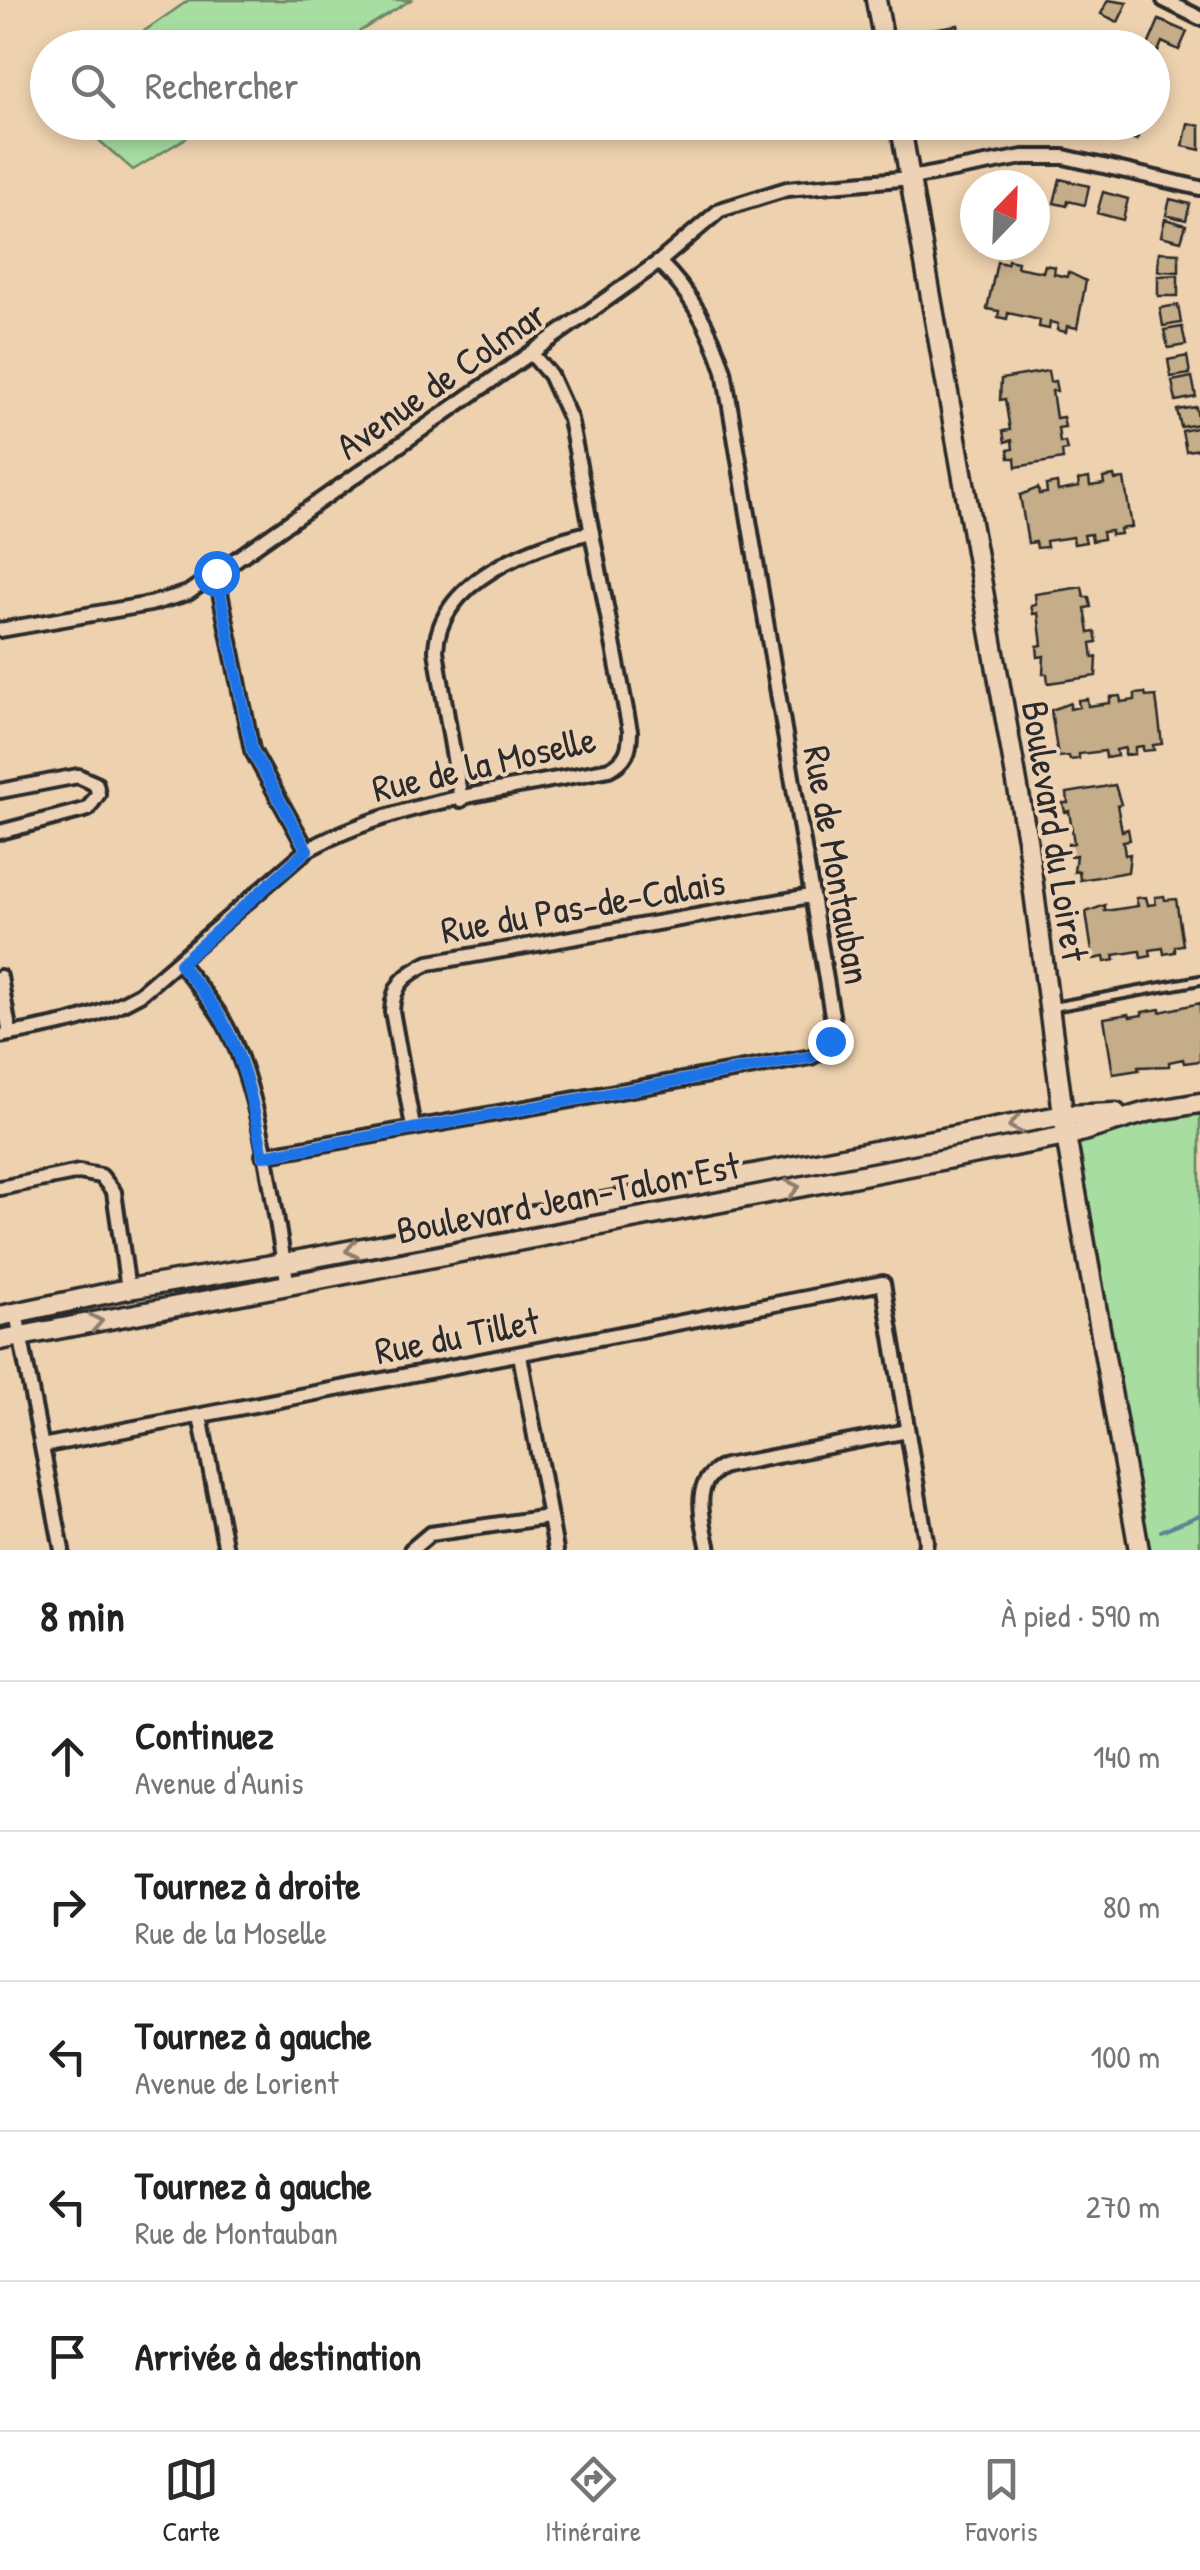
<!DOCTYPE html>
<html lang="fr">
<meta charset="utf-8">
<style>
body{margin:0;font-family:"Patrick Hand",sans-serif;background:#f6f6f6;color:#222}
.compass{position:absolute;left:960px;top:170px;width:90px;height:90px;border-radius:50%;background:#fff;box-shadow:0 5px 15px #0003;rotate:23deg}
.stop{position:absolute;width:30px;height:30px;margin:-22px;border:8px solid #1a73e8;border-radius:50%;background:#fff}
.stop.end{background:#1a73e8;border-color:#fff;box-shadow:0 2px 10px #0008}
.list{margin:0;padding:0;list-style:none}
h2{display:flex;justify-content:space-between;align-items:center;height:130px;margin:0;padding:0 40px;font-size:42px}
h2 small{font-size:32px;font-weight:400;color:#767676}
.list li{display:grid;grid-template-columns:65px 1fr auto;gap:30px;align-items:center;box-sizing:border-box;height:150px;padding:0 40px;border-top:2px solid #e0e0e0}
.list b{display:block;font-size:38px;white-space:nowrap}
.list p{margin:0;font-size:32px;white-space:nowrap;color:#767676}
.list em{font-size:32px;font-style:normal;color:#767676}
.icon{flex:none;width:55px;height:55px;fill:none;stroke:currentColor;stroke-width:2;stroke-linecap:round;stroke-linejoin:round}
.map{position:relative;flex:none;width:1200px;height:1550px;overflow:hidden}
.search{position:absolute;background:#fff;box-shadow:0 5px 15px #0003;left:30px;right:30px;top:30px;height:110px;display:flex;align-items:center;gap:25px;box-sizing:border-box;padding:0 35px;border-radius:55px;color:#767676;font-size:38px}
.sheet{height:880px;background:#fff}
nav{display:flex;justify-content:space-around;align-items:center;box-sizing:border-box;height:140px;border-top:2px solid #e0e0e0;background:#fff;font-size:28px;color:#767676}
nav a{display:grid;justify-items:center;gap:5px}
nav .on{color:#2b2b2b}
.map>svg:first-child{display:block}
.green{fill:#a7dda0;stroke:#698466;stroke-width:2.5}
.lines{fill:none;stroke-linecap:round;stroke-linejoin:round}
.stream{stroke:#598891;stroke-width:4}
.building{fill:#c4ad88;stroke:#2b2b2b;stroke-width:2.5}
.lane-casing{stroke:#2b2b2b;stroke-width:14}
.street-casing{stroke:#2b2b2b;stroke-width:20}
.secondary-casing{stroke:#2b2b2b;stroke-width:25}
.lane{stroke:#eed2b5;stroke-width:6}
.street{stroke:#eed2b5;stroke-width:12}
.secondary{stroke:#eed2b5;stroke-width:18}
.oneway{stroke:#8c7e70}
.route{stroke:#1a73e8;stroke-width:12}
.labels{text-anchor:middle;stroke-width:8;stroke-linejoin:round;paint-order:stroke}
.street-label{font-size:38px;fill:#2b2b2b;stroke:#eed2b5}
</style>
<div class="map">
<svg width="1200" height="1550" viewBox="0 0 1200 1550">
<rect width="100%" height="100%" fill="#eed2af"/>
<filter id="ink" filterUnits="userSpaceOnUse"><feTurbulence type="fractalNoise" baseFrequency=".01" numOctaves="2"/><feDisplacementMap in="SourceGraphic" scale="20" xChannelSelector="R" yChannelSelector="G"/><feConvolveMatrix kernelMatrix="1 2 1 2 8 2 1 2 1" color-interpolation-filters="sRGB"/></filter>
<g filter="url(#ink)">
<path class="green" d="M 189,0 L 411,0 L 334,47 L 121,47 Z
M 79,123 L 211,123 L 133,170 Z
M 1200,1102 L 1200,1550 L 1139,1550 L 1066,1136 Z"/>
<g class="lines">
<path class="stream" d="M 1161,1531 L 1200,1515"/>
</g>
<path class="building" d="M 1108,0 L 1127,3 L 1118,22 L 1101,14 Z
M 1159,20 L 1187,32 L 1179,50 L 1162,42 L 1157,54 L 1152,48 L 1147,48 Z
M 958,25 L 962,48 L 933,48 L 931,29 Z
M 1109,122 L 1142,122 L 1137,140 L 1107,132 Z
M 1188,123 L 1200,126 L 1200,150 L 1183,146 Z
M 1060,179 L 1089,186 L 1085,205 L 1068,201 L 1067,206 L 1054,203 Z
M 1103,192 L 1128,199 L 1123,220 L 1097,213 Z
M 1170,199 L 1190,204 L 1186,220 L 1166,215 Z
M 1165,219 L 1186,225 L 1181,241 L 1161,236 Z
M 1159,252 L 1179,253 L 1179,272 L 1158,271 Z
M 1008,260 L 1018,262 L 1017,267 L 1043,272 L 1045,265 L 1055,267 L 1054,274 L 1067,277 L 1068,272 L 1086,281 L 1077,328 L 1067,326 L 1066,332 L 1057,330 L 1058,324 L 1050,322 L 1049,329 L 1039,327 L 1040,320 L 1008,313 L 1007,319 L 998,317 L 999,311 L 987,309 L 997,262 L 1007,264 Z
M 1178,275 L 1178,296 L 1158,296 L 1158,276 Z
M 1178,305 L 1181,323 L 1163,326 L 1160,308 Z
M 1182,327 L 1186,345 L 1168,348 L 1164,330 Z
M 1187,356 L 1190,374 L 1171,377 L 1168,360 Z
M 1048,371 L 1050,382 L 1055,381 L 1057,391 L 1052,391 L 1056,418 L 1063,417 L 1065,427 L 1058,428 L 1060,443 L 1065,442 L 1067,450 L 1062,451 L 1063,459 L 1016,467 L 1015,458 L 1009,458 L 1008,450 L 1013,449 L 1012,440 L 1005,442 L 1003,431 L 1010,430 L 1005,399 L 1000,400 L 1001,379 Z
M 1192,377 L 1196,397 L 1176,401 L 1172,381 Z
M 1196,407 L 1199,424 L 1181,427 L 1177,410 Z
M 1200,427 L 1200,449 L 1186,451 L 1182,431 Z
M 1114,476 L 1115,480 L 1124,479 L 1132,527 L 1120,529 L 1121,534 L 1111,535 L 1111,531 L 1102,532 L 1103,539 L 1092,541 L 1091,534 L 1084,535 L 1086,542 L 1074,544 L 1073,537 L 1046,541 L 1047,547 L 1037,548 L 1036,542 L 1028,543 L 1020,495 L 1038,488 L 1039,494 L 1047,493 L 1046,485 L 1057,483 L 1058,491 L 1079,487 L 1078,480 L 1089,478 L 1090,486 L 1104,484 L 1103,478 Z
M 1082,587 L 1084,597 L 1089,597 L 1091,607 L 1085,608 L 1089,633 L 1095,632 L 1097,642 L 1091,643 L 1093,658 L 1097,657 L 1096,676 L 1048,683 L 1047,674 L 1043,674 L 1044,656 L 1038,657 L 1037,646 L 1042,645 L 1038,613 L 1033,614 L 1031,605 L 1036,604 L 1035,594 Z
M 1145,693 L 1146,697 L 1156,696 L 1162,744 L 1153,745 L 1154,750 L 1143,751 L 1143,746 L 1135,747 L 1135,754 L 1125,755 L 1125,748 L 1116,750 L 1117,756 L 1106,758 L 1105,751 L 1079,754 L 1079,759 L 1070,760 L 1069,756 L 1058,757 L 1051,710 L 1070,703 L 1070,709 L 1079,707 L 1078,700 L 1087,699 L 1088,706 L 1110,703 L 1110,697 L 1120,696 L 1121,702 L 1135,700 L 1135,694 Z
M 1115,785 L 1121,804 L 1117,805 L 1122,831 L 1128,829 L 1130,840 L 1123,841 L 1125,855 L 1130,854 L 1128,872 L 1080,880 L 1079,871 L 1074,872 L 1076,855 L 1070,856 L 1068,844 L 1074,843 L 1069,811 L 1065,812 L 1063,803 L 1068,803 L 1067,793 Z
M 1164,896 L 1165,900 L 1176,899 L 1183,945 L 1175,946 L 1175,952 L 1164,954 L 1163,948 L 1150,950 L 1151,956 L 1141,958 L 1140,951 L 1114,955 L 1115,960 L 1105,962 L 1104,957 L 1093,959 L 1086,912 L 1105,905 L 1105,911 L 1138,906 L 1136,898 L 1146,897 L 1148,905 L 1156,904 L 1155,897 Z
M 1200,1003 L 1200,1061 L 1184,1063 L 1183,1059 L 1169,1062 L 1169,1066 L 1138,1067 L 1139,1070 L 1113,1074 L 1104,1018 L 1129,1014 L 1130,1017 L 1142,1015 L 1142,1012 L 1160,1009 L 1160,1012 Z"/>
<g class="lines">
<defs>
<path id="lane" d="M 1053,1007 L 1200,980"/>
<path id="street" d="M 1164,0 L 1200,18
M 216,573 L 252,750 L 307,850
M 0,630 L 150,604 L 188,593 L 531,353 L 659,262 L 720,210 L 787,189 L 911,178 L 1023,157 L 1064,157 L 1200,188
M 0,791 L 78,776 L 96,784 L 98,794 L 88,809 L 0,832
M 461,800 L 436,651 C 438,580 534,545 592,532
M 180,963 C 196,984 214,1003 226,1026 C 262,1093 273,1208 288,1285
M 0,977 L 10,1034
M 0,1036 C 53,1026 92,1021 140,994 L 307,850 C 398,800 508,790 609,769 C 626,761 630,750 630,731 L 570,419 L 550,375 L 531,353
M 413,1127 L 392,1011 C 393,984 406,974 429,963 L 810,896
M 263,1155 L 811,1057 C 826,1050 830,1042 834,1027 L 724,371 C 710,328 691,293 659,262
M 0,1188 L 79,1172 L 101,1176 L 114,1192 L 128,1289
M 16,1313 L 62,1550
M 520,1355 L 556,1550
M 200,1416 L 226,1550
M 42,1446 L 883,1283 L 926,1541 L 925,1550
M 411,1550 L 430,1534 L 549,1517
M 709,1550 C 703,1519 689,1481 725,1466 L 907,1431"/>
<path id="secondary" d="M 876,0 L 885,48
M 900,122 L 1027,839 L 1066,1136 L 1139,1550
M 0,1316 L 128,1289 L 284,1263 L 1064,1115 L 1116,1113
M 0,1340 L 1066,1136 L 1147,1112 L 1200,1103"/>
</defs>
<use href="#lane" class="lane-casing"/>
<use href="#street" class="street-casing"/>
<use href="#secondary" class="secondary-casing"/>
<use href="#lane" class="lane"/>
<use href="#street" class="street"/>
<use href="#secondary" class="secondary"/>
</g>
<defs><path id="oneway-chevron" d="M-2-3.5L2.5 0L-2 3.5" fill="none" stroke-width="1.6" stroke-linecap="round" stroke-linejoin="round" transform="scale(2.5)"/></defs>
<g class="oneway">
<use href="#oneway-chevron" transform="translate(1015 1125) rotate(169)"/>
<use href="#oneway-chevron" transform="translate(793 1188) rotate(-11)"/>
<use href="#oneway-chevron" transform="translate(352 1250) rotate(169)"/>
<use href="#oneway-chevron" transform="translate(96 1322) rotate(-11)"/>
</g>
</g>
<g class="lines" filter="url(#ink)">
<path class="route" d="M 216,573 L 252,750 L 307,850 L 180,964 C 191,978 204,991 214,1007 C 244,1051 253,1104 263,1156 L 811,1057 L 822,1052 L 830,1041"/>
</g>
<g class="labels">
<g class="street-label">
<text transform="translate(441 380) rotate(-35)" y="13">Avenue de Colmar</text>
<text transform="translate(484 764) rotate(-13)" y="13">Rue de la Moselle</text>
<text transform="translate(1055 831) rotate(81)" y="13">Boulevard du Loiret</text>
<text transform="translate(837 865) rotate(80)" y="13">Rue de Montauban</text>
<text transform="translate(583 906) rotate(-10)" y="13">Rue du Pas-de-Calais</text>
<text transform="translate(568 1198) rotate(-11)" y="13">Boulevard Jean-Talon Est</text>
<text transform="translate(457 1336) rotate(-11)" y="13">Rue du Tillet</text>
</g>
</g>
</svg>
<svg class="compass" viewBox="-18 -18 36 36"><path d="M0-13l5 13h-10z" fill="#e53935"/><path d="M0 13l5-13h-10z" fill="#767676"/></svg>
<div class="stop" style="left:216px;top:573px"></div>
<div class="stop end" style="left:830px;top:1041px"></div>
<div class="search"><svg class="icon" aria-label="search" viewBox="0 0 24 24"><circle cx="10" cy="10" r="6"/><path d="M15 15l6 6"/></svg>Rechercher</div>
</div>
<section class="sheet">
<h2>8 min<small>À pied · 590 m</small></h2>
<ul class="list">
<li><svg class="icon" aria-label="ahead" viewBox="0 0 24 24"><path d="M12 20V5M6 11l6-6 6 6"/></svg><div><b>Continuez</b><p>Avenue d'Aunis</p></div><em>140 m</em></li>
<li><svg class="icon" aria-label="right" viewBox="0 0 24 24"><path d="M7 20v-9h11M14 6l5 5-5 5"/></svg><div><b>Tournez à droite</b><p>Rue de la Moselle</p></div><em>80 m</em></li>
<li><svg class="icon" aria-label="left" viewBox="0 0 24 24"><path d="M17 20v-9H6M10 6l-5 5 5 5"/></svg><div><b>Tournez à gauche</b><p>Avenue de Lorient</p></div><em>100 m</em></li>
<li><svg class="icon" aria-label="left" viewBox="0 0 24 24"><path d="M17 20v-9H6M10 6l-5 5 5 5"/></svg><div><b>Tournez à gauche</b><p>Rue de Montauban</p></div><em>270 m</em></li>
<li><svg class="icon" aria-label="arrive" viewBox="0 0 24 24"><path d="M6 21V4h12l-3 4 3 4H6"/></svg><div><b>Arrivée à destination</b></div></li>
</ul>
</section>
<nav>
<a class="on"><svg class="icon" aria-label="map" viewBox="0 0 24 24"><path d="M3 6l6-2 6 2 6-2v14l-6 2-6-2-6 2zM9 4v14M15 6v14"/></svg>Carte</a>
<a><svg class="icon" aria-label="directions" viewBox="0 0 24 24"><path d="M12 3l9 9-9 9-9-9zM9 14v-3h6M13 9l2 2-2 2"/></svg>Itinéraire</a>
<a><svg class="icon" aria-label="saved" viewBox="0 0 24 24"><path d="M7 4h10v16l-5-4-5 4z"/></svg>Favoris</a>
</nav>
